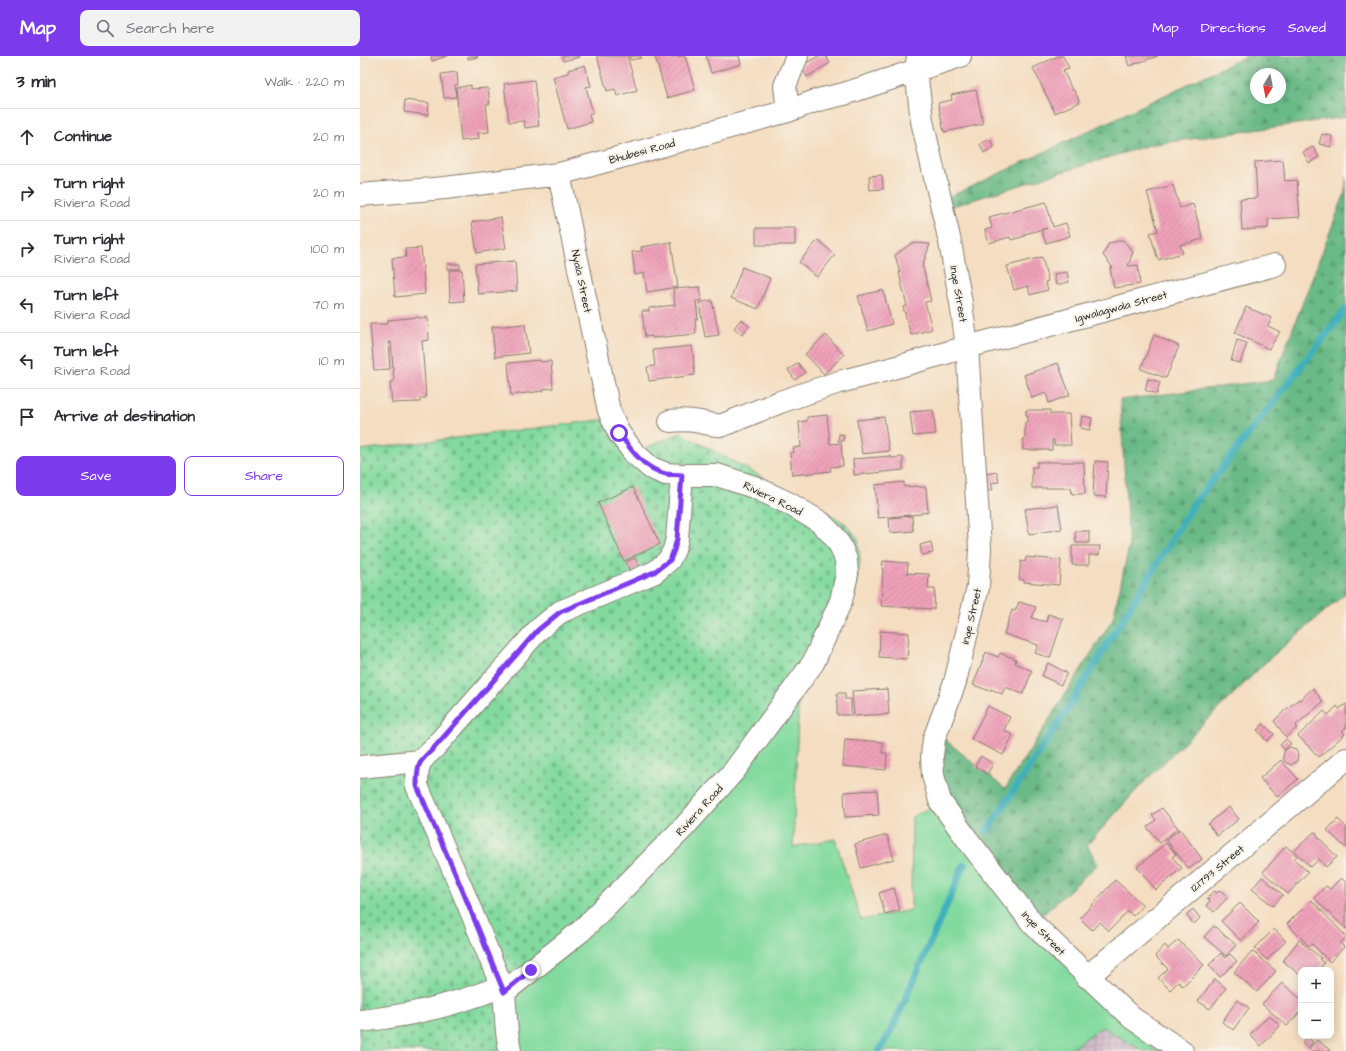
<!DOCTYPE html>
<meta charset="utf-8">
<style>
body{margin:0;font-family:"Architects Daughter",sans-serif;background:#f2f2f3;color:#2b2b33}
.controls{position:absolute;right:12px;bottom:12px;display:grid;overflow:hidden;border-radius:8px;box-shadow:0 2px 10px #0003}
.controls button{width:36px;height:36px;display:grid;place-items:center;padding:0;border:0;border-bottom:1px solid #e1e1e2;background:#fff;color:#2b2b33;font:20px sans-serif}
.compass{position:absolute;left:890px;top:12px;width:36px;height:36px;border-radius:50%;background:#fff;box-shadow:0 2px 10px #0003;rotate:190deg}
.stop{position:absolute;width:12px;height:12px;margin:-9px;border:3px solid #7c3aed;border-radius:50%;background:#fff}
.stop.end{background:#7c3aed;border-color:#fff;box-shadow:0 1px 4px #0008}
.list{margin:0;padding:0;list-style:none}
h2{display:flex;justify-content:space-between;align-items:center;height:52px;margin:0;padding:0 16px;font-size:17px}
h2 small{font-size:13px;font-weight:400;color:#7c7c81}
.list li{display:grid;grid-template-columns:26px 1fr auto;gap:12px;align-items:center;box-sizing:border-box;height:56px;padding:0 16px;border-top:1px solid #e1e1e2}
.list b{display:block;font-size:15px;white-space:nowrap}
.list p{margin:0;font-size:13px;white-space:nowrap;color:#7c7c81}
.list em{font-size:13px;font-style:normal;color:#7c7c81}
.actions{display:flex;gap:8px;padding:12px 16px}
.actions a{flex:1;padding:9px 0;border:1px solid #7c3aed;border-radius:8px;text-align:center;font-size:14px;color:#7c3aed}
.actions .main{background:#7c3aed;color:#fff}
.icon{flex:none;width:22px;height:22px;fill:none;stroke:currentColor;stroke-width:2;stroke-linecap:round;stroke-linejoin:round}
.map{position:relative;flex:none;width:986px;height:995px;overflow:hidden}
header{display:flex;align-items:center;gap:24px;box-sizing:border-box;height:56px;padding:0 20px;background:#7c3aed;color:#fff}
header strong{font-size:19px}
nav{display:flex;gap:22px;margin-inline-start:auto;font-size:14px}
.search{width:280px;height:36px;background:#f2f2f3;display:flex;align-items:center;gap:10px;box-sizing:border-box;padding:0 14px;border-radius:8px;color:#7c7c81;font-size:15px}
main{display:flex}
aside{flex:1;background:#fff}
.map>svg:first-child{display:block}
.industrial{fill:url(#industrial-grid)}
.grass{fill:#82da9f;stroke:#4f7b5e}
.forest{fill:url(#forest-firs);stroke:#426b51;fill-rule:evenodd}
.cemetery{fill:url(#cemetery-stones);stroke:#4f7b5e}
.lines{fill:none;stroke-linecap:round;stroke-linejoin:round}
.stream{stroke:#41b0bc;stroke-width:7}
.building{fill:url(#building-hatch)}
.minor-casing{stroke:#887c6e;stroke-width:24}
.minor{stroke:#fff;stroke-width:22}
.route{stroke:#7c3aed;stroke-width:5}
.labels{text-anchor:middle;stroke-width:4;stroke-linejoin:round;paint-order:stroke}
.street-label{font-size:11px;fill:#1c1c1c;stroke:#f7f3e8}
</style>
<header>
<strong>Map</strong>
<div class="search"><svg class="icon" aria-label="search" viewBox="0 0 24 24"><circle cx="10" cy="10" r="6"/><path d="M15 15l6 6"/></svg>Search here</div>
<nav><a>Map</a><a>Directions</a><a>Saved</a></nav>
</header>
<main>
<aside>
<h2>3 min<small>Walk · 220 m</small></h2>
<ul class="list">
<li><svg class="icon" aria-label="ahead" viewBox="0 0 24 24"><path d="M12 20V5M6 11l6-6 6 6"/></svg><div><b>Continue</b></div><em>20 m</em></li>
<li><svg class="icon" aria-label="right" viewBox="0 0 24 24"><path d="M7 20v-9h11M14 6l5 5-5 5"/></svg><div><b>Turn right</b><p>Riviera Road</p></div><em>20 m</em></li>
<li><svg class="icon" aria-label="right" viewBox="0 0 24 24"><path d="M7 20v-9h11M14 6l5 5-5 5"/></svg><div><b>Turn right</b><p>Riviera Road</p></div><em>100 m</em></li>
<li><svg class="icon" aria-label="left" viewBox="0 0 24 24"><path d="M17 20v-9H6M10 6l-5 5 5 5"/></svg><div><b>Turn left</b><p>Riviera Road</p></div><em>70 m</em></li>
<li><svg class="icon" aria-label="left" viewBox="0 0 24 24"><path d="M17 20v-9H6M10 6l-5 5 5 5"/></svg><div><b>Turn left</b><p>Riviera Road</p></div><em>10 m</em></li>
<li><svg class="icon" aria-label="arrive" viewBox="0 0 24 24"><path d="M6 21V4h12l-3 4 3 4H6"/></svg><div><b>Arrive at destination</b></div></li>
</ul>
<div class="actions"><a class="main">Save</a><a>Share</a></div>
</aside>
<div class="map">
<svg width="986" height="995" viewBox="0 0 986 995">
<defs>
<pattern id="industrial-grid" width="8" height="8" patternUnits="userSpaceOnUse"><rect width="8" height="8" fill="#d1bdcb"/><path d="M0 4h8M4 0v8" fill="none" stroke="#b3a2ae"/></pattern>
<pattern id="forest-firs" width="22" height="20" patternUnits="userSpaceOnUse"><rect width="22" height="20" fill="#69ba86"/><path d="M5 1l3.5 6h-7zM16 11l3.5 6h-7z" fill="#5a9f73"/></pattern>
<pattern id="cemetery-stones" width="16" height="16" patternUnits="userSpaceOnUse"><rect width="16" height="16" fill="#82da9f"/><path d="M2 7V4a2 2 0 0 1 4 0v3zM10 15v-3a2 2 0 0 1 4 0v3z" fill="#70ba88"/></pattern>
<pattern id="building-hatch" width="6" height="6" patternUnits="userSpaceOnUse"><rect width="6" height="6" fill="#efa1b9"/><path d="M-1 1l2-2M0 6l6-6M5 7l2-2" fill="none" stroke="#cc8a9e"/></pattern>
</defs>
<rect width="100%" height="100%" fill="#f7f3e8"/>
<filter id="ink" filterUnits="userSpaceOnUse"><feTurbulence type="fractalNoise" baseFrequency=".025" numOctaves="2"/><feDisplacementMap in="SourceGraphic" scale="8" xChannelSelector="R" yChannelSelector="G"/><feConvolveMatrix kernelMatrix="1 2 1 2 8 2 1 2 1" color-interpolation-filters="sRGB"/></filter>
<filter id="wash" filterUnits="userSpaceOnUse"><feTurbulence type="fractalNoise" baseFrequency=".012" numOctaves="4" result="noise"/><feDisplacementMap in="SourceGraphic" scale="16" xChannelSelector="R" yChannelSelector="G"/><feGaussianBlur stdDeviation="0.9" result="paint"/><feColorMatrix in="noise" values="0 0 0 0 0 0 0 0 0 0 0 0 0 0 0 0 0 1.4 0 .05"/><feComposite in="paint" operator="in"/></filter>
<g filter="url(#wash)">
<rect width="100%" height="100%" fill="#f4ddc0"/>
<path class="industrial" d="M 742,971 L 783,995 L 708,995 Z"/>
<path class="grass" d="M 439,635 L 433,791 L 475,783 L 501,864 L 551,854 L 552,761 L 581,745 L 674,867 L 823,995 L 783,995 L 742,971 L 708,995 L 151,995 L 146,935 Z"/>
<path class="forest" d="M 887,0 L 986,0 L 986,61 L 789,89 L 580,154 L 579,146 ZM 896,18 L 920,18 L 920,42 L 896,42 Z
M 986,120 L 986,537 L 908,604 L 782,728 L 727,789 L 738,808 L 674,867 L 581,745 L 577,677 L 645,733 L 753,563 L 769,491 L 760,344 L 913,324 L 985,137 Z"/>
<path class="cemetery" d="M 256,362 L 276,396 L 320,377 L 464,454 L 486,468 L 498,483 L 500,504 L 494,542 L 439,635 L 353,746 L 146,935 L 151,995 L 0,995 L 0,394 Z"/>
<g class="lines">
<path class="stream" d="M 627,775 L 705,657 L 833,449 L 986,253
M 519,995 L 534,969 L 604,809"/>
</g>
<g id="blocks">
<path class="building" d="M 71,0 L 87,0 L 72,5 Z
M 108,0 L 118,0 L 118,1 L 108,3 Z
M 202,0 L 219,0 L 219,1 L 203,5 Z
M 237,0 L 267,0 L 277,34 L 257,40 L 255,33 L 247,35 Z
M 269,0 L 281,0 L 281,2 L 270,4 Z
M 295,0 L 325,0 L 335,34 L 307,42 Z
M 346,0 L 379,0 L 381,8 L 351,17 Z
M 459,0 L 466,0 L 470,7 L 447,21 L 441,10 Z
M 698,0 L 703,0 L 709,12 L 703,14 L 712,34 L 714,34 L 720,46 L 695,57 L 673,12 Z
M 766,0 L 798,0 L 769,10 Z
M 225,9 L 231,30 L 226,31 L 233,57 L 229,59 L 231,66 L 207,73 L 193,21 L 208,17 L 208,14 Z
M 97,16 L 98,29 L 95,29 L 96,41 L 84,42 L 81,18 Z
M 174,24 L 179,70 L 165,72 L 164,65 L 149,66 L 144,28 Z
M 111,29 L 111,33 L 128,32 L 130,48 L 126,48 L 129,76 L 118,77 L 119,83 L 101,85 L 96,32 Z
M 616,34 L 623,68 L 584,76 L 578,47 L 592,44 L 591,39 Z
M 45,44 L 69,47 L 68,59 L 44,56 Z
M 962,78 L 972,80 L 971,91 L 959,88 Z
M 630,83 L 634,91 L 624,97 L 620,88 Z
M 953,91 L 959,101 L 949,107 L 943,96 Z
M 923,104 L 925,125 L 937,124 L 940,161 L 908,163 L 908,172 L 882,174 L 880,143 L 897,142 L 895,106 Z
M 522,119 L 523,133 L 510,134 L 509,120 Z
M 813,129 L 820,152 L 833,148 L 843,183 L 820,189 L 823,197 L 798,204 L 790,177 L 798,175 L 787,136 Z
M 686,146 L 693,171 L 706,167 L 710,180 L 686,187 L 681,174 L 687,172 L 665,178 L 665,180 L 651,184 L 650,181 L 629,187 L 625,174 L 632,172 L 629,161 Z
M 141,161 L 146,192 L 117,197 L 112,166 Z
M 396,172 L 435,172 L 435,189 L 396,189 Z
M 458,184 L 475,199 L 457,221 L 439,206 Z
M 763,184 L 773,196 L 768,210 L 778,209 L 780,228 L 754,232 L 750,212 L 753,212 L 743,199 L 749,187 Z
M 311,186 L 318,231 L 287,236 L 284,217 L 275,219 L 272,196 L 282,195 L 281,191 Z
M 552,187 L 570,188 L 562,211 L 563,211 L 571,245 L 565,246 L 572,273 L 551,279 L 543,251 L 547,250 L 539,217 L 540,217 L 535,199 Z
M 61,192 L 65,238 L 35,241 L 32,202 L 46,201 L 45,193 Z
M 682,201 L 688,225 L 685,226 L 688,234 L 670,239 L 668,230 L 654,234 L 647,210 Z
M 155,205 L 157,235 L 118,238 L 115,208 Z
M 88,208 L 100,208 L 100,213 L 87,213 L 87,209 Z
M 382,211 L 410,222 L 398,253 L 371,242 Z
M 89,214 L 102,214 L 104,245 L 90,246 Z
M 707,216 L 709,226 L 696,229 L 694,218 Z
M 340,231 L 342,245 L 336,245 L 338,263 L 335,263 L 336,278 L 293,282 L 292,280 L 285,281 L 282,255 L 289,255 L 289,252 L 315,249 L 313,233 Z
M 523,234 L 532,268 L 508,275 L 498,240 Z
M 352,244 L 359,279 L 345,281 L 339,247 Z
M 886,251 L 912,262 L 908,270 L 920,276 L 909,293 L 875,277 Z
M 59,261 L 59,262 L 68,261 L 69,284 L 62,285 L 66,342 L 60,342 L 60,346 L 32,347 L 30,326 L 34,325 L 31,286 L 28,286 L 30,313 L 14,314 L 10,268 L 28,268 L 28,264 Z
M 381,263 L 389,270 L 382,279 L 374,272 Z
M 165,268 L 169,297 L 135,301 L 132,271 Z
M 466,279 L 484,299 L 464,318 L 445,298 Z
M 794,279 L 819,290 L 806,322 L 781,313 Z
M 877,284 L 887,287 L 880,307 L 871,305 Z
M 332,290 L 335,319 L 289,325 L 287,311 L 295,310 L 293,294 Z
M 180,304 L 181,306 L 191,305 L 193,332 L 184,333 L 183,335 L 151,339 L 148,307 Z
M 438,307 L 445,317 L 435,324 L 428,314 Z
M 698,307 L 710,339 L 689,347 L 686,337 L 672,342 L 664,319 Z
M 788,323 L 800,326 L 797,338 L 785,334 Z
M 573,354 L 576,378 L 553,380 L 550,356 Z
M 666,354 L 690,354 L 690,358 L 709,358 L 711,389 L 694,389 L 694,384 L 692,384 L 692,394 L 663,394 L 663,384 L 665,382 L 665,366 L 668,366 L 668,360 L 666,359 Z
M 467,359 L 470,388 L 481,387 L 483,410 L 470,411 L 471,415 L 432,419 L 430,397 L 434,396 L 433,392 L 441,391 L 439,366 L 447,365 L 447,361 Z
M 722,360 L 732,362 L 730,374 L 720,372 Z
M 524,361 L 529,395 L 502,398 L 497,364 Z
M 479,378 L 484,379 L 483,385 L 478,385 Z
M 531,400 L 531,402 L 543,401 L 543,414 L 494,419 L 493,403 Z
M 735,405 L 748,406 L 746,441 L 733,440 Z
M 677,406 L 724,406 L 725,438 L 712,438 L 711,432 L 672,432 L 672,411 L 677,411 Z
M 637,416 L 639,426 L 631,427 L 633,434 L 624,436 L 625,418 Z
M 544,426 L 544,431 L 558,430 L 559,431 L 566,431 L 568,456 L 561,457 L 561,458 L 518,462 L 515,429 Z
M 273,431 L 300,488 L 264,505 L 238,447 Z
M 698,449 L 702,473 L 669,478 L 665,453 Z
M 552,460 L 553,475 L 530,477 L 529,462 Z
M 715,475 L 729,475 L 729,487 L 716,487 Z
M 571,486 L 573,497 L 562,499 L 560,489 Z
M 712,490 L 740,490 L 739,499 L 729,499 L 729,509 L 712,509 Z
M 666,501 L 701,504 L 699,529 L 664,526 L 664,524 L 659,523 L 661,505 L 665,506 Z
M 275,502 L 280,512 L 270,516 L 266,506 Z
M 523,505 L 548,507 L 547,517 L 569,518 L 568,533 L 575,533 L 574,553 L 521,550 L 523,513 L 522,513 Z
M 659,546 L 676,551 L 672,562 L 686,566 L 688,558 L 703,563 L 690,602 L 675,597 L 678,589 L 644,578 L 652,554 L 655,555 Z
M 520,575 L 549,577 L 547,603 L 519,601 Z
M 626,596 L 638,601 L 640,597 L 656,603 L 655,607 L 672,615 L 663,638 L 645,631 L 642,638 L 631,633 L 630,635 L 613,629 Z
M 688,607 L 707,617 L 701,629 L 682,620 Z
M 953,632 L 963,646 L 936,669 L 937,672 L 926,681 L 914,665 L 925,654 L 939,643 L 940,644 Z
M 527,633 L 529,658 L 494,660 L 492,635 Z
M 477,637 L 485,637 L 485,643 L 491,643 L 491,659 L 477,659 Z
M 986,648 L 986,672 L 982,675 L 985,678 L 959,701 L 938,680 L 964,655 L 968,659 L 977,650 L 979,653 Z
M 628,650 L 650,661 L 644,674 L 653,679 L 643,699 L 611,683 Z
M 903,668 L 914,678 L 907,685 L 897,674 Z
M 485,683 L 523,686 L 522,697 L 527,697 L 526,714 L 483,710 Z
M 926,683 L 931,687 L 925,694 L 920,689 Z
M 930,691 L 935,693 L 938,698 L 937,705 L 931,709 L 925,706 L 923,701 L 924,695 Z
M 621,700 L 633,708 L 627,718 L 615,710 Z
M 921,704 L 938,723 L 917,741 L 900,722 Z
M 517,734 L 519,759 L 485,761 L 484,736 Z
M 869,751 L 879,763 L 857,780 L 848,768 Z
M 802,752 L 818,772 L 800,787 L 787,771 L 796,764 L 792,759 Z
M 978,763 L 986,771 L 986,792 L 967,774 Z
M 820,773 L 842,803 L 829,813 L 806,784 Z
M 954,776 L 956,776 L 959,782 L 977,801 L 966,811 L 959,803 L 951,811 L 934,795 Z
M 527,779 L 534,803 L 501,812 L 495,788 Z
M 806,787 L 816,798 L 812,801 L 822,812 L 796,834 L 777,811 Z
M 926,790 L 937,800 L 934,803 L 948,816 L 928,838 L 903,816 Z
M 902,821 L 923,839 L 913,850 L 892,833 Z
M 981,822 L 986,826 L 986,873 L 954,842 L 966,830 L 970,833 Z
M 755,824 L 783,849 L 773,860 L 768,855 L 749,875 L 740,866 L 732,874 L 720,862 Z
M 534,832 L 540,854 L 525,858 L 519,837 Z
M 860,834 L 868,841 L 854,856 L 846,849 L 850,845 L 847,842 L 854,835 L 857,837 Z
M 951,844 L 986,880 L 986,882 L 980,887 L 984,891 L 970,906 L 952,888 L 949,890 L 927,868 Z
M 880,847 L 899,866 L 881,885 L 861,865 Z
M 833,853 L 840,862 L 834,868 L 826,859 Z
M 854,870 L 876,889 L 866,900 L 844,881 Z
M 914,873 L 926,885 L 907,904 L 895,892 Z
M 818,884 L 844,909 L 823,930 L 818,926 L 810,934 L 798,922 L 808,913 L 795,900 L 805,889 L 808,893 Z
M 939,884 L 961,902 L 959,903 L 964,907 L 959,914 L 941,914 L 941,920 L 923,905 Z
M 892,895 L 916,915 L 897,936 L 874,916 Z
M 861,897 L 865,902 L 870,898 L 877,905 L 860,921 L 849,909 Z
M 855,923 L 866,932 L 850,953 L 838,945 Z
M 922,927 L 941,943 L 941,955 L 927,970 L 902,948 Z
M 877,944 L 889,952 L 873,974 L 862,966 Z
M 909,959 L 920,970 L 901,990 L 890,979 Z
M 947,981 L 953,986 L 948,992 L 942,987 Z
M 957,984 L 971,995 L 952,995 L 949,993 Z"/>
</g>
</g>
<g filter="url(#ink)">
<use href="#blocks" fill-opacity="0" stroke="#887c6e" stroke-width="1"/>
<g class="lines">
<defs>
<path id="minor" d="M 558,0 L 556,14 L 562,65 L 590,186 L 601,247 L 607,291 L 620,492 L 618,531 L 595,626 L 574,683 L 572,700 L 573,719 L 580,745 L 607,783 L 673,868 L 772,962 L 822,995
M 428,55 L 425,30 L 437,0
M 199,118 L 249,355 L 259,377 L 274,397 L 291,412 L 306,418 L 322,419
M 0,139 L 85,132 L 199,118 L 428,55 L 458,44 L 484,38 L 600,0
M 310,365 C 320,364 330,364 340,366 C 349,368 354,370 363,369 L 420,346 L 479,326 L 526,314 L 607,291 L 915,209
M 0,711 L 60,705
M 727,921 L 986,703
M 144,936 L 104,838 L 57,730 C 57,708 58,706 74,692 L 178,574 L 200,556 L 295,516 L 309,504 L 314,494 L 317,483 L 322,419 L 357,419 L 394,431 L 428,447 L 460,466 L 473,479 L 481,491 L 486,504 L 487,518 L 481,545 L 453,607 L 374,715 L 325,770 L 221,875 L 144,936 L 147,976 L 150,995
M 0,965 C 49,960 96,949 142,930"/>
</defs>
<use href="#minor" class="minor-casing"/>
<use href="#minor" class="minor"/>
</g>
</g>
<g class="lines" filter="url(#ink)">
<path class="route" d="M 171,914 L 144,936 L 104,838 L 57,730 C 57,708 58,706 74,692 L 178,574 L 200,556 L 294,516 L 310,504 L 314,494 L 317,483 L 322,419 C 317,418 311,419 306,418 C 284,413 271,394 259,377"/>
</g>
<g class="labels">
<g class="street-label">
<text transform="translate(282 95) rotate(-15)" y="4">Bhubesi Road</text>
<text transform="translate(222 225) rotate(78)" y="4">Nyala Street</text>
<text transform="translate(599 238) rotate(80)" y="4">Inqe Street</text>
<text transform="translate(761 250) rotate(-15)" y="4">Igwalagwala Street</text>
<text transform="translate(413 442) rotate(26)" y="4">Riviera Road</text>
<text transform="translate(611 560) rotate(-77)" y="4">Inqe Street</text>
<text transform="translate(339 754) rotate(-48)" y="4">Riviera Road</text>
<text transform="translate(857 812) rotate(-40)" y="4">121793 Street</text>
<text transform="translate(684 877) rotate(46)" y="4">Inqe Street</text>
</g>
</g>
</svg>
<div class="controls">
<button>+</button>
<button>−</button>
</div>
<svg class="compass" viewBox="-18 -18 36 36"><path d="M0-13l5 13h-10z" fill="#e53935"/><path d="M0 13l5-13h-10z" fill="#7c7c81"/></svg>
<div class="stop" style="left:259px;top:377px"></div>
<div class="stop end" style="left:171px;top:914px"></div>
</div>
</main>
